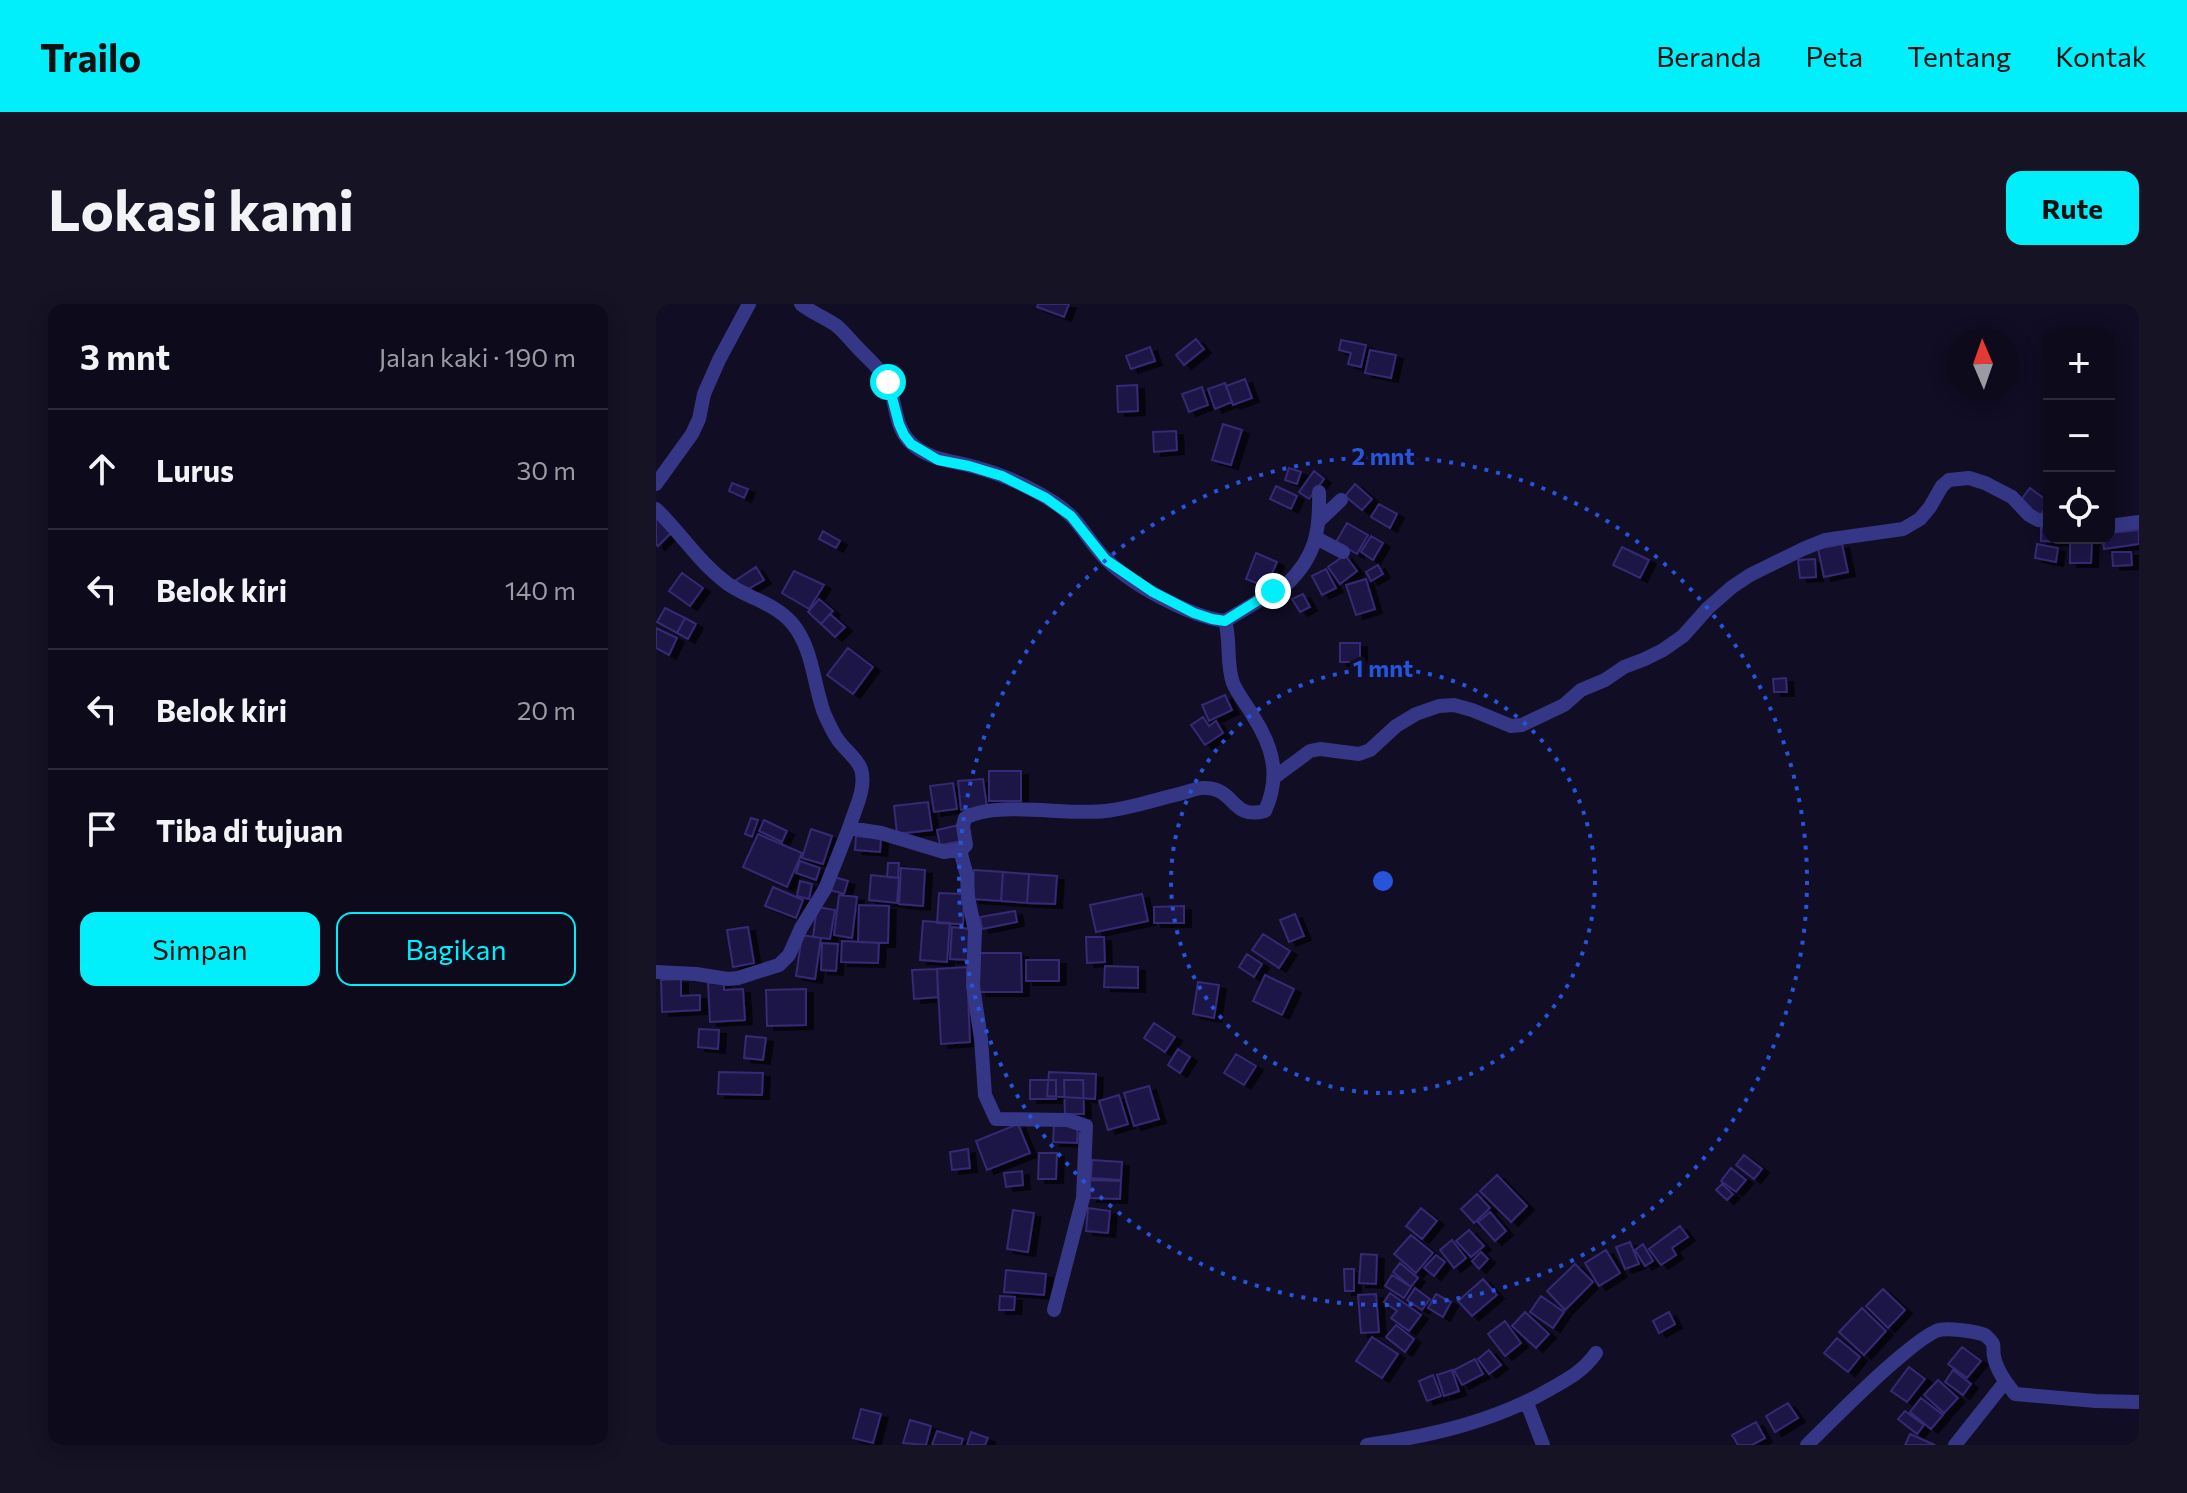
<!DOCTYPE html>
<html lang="id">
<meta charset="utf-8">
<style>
body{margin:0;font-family:Commissioner,sans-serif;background:#151324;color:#f1f3f6}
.controls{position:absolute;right:24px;top:24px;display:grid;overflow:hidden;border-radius:16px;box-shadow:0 4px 20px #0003}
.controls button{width:72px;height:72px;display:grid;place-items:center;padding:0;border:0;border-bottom:2px solid #2c2b3a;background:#0c0a1b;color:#f1f3f6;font:40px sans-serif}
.compass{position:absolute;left:1291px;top:24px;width:72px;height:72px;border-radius:50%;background:#0c0a1b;box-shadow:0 4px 20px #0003;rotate:358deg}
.stop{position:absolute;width:24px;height:24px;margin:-18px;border:6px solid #00effb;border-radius:50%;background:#fff}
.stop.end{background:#00effb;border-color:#fff;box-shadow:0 2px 8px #0008}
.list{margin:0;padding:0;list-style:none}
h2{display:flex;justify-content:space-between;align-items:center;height:104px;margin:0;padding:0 32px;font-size:34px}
h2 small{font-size:26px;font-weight:400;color:#9a9aa3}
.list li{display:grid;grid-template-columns:52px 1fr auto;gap:24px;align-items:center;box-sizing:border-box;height:120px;padding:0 32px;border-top:2px solid #2c2b3a}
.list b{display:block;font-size:30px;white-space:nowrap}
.list em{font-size:26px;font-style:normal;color:#9a9aa3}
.actions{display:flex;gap:16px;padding:24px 32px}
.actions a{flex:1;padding:18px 0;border:2px solid #00effb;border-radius:16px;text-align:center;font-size:28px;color:#00effb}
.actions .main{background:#00effb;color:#111}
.icon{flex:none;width:44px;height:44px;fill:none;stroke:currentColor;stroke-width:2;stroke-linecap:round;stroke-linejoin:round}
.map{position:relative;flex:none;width:1483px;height:1141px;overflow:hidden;border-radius:16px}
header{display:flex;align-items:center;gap:48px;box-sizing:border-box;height:112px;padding:0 40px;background:#00effb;color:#111}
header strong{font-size:38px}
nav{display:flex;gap:44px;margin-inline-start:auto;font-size:28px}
.intro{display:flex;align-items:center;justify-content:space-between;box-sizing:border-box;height:192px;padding:0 48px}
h1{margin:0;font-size:56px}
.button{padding:20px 36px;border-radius:16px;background:#00effb;color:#111;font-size:28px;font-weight:700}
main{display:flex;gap:48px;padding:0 48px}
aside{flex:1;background:#0c0a1b;border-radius:16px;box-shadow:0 4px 20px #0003}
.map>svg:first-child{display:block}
.building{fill:#1f1846;stroke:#342973;stroke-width:2;filter:url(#shadow)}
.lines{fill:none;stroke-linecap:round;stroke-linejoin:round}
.street{stroke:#353786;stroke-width:14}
.route{stroke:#00effb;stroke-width:10}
.ring{fill:none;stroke:#2654da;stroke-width:4;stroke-dasharray:4 8}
.centre{fill:#2654da;stroke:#100d24;stroke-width:4}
.ring-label{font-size:24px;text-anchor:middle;font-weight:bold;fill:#2654da;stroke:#100d24;stroke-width:8;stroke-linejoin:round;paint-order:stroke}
</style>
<header>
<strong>Trailo</strong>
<nav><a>Beranda</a><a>Peta</a><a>Tentang</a><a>Kontak</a></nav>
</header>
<div class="intro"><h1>Lokasi kami</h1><a class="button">Rute</a></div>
<main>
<aside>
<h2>3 mnt<small>Jalan kaki · 190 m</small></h2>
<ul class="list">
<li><svg class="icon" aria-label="ahead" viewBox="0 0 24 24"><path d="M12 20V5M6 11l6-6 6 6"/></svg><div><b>Lurus</b></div><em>30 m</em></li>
<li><svg class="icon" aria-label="left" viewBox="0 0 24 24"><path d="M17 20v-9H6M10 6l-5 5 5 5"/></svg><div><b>Belok kiri</b></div><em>140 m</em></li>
<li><svg class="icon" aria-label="left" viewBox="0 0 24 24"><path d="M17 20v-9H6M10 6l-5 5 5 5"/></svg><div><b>Belok kiri</b></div><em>20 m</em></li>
<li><svg class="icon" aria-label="arrive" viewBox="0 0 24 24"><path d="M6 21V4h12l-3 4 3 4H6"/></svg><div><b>Tiba di tujuan</b></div></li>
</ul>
<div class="actions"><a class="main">Simpan</a><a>Bagikan</a></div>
</aside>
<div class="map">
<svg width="1483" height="1141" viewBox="0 0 1483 1141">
<defs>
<filter id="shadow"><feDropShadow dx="7" dy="4" stdDeviation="0" flood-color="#0009"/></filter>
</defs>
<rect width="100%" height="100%" fill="#100d24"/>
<path class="building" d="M 382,0 L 413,0 L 408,13 L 381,3 Z
M 540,35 L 548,45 L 528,61 L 520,51 Z
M 685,36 L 710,41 L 705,63 L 692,60 L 695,49 L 683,46 Z
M 494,43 L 499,57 L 475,65 L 470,52 Z
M 714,46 L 740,51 L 735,74 L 709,69 Z
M 589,75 L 596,94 L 577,101 L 570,82 Z
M 569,79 L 576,98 L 559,105 L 552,85 Z
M 481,81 L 482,107 L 462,108 L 461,82 Z
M 546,83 L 552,101 L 533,108 L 526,90 Z
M 567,120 L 586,126 L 575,161 L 556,156 Z
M 520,127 L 521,146 L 498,148 L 497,128 Z
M 633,164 L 645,168 L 641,180 L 629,176 Z
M 658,167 L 668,175 L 653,195 L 643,188 Z
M 76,179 L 92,185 L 88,194 L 73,187 Z
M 699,180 L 716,195 L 706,206 L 689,192 Z
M 620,182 L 641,192 L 635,205 L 614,195 Z
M 1374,184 L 1393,198 L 1384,212 L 1364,197 Z
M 723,200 L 741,210 L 734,224 L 715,213 Z
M 0,212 L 17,227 L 2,242 L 0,240 Z
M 691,219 L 712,231 L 701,250 L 680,238 Z
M 1385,224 L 1393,225 L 1393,234 L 1410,234 L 1410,238 L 1385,237 Z
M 1483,226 L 1483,240 L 1448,245 L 1447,234 L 1453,234 L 1453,229 Z
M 167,227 L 184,237 L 180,244 L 163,235 Z
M 715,232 L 727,239 L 717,256 L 705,248 Z
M 1414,235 L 1436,236 L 1435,259 L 1414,259 Z
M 1186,240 L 1192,268 L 1168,273 L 1162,245 Z
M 1381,240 L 1402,244 L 1400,258 L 1379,254 Z
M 966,243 L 993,256 L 984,274 L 957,261 Z
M 1456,248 L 1475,248 L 1476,261 L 1457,262 Z
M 600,249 L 621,258 L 610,283 L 590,275 Z
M 689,251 L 701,267 L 684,280 L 672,263 Z
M 1159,255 L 1160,273 L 1144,274 L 1142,256 Z
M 722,261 L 727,270 L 715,277 L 710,268 Z
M 100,263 L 108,276 L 87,288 L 80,276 Z
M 670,265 L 680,284 L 666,291 L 656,272 Z
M 138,267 L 168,281 L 153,305 L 126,289 Z
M 26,269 L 47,284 L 34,302 L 13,287 Z
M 710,275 L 719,305 L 700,311 L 690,281 Z
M 647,290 L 654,303 L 644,308 L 636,295 Z
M 163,295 L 177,307 L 165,320 L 152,308 Z
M 9,304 L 29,314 L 21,329 L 1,318 Z
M 174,310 L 189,323 L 179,333 L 165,320 Z
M 29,314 L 40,320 L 32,335 L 21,329 Z
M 0,324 L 21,334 L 13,351 L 0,344 Z
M 684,339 L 704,339 L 704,358 L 684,358 Z
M 192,344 L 217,363 L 197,390 L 171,371 Z
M 1130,374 L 1131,388 L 1118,388 L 1117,375 Z
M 569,391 L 576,406 L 553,417 L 546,401 Z
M 547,413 L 553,422 L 560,417 L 567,429 L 549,441 L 535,421 Z
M 333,467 L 365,467 L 365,497 L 333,497 Z
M 327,475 L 331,503 L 305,506 L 302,477 Z
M 297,479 L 301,505 L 278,508 L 274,482 Z
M 272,498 L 276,526 L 241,530 L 238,502 Z
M 95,514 L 102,516 L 96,533 L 89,530 Z
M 108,516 L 131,527 L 126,538 L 103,527 Z
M 303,521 L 306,537 L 284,541 L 281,526 Z
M 155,525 L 176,532 L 167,560 L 146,554 Z
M 102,530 L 146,549 L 131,583 L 87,563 Z
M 200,532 L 225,534 L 224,548 L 199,546 Z
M 144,557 L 164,564 L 160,576 L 140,569 Z
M 232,559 L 243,559 L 242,574 L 231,573 Z
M 245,564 L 269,566 L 267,602 L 243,600 Z
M 318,566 L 347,568 L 345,597 L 316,595 Z
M 347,568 L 373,570 L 371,599 L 345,597 Z
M 373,570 L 401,572 L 399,600 L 371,599 Z
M 215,571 L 243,574 L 241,599 L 213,596 Z
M 178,573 L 192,577 L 188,590 L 174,586 Z
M 144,577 L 156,580 L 153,595 L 141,592 Z
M 117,583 L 147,596 L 140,614 L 109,602 Z
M 283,589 L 308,590 L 307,620 L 281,619 Z
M 486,590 L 492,617 L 440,628 L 434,601 Z
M 183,591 L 201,593 L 196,634 L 178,631 Z
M 203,601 L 233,602 L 232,639 L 202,638 Z
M 528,602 L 528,619 L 498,619 L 498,603 Z
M 161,603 L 179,606 L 174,635 L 157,633 Z
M 359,607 L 361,618 L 326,625 L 324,613 Z
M 639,610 L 648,632 L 633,638 L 624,616 Z
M 267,617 L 294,619 L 291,658 L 264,656 Z
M 92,623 L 98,659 L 77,663 L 71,626 Z
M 296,623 L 314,625 L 312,656 L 294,655 Z
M 607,630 L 634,647 L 623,664 L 596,646 Z
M 146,631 L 165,634 L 159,675 L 140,672 Z
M 430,633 L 448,633 L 449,658 L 431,659 Z
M 186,637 L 223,639 L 222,659 L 185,658 Z
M 166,639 L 182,640 L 180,667 L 165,666 Z
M 323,649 L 365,649 L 366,688 L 323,688 Z
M 591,650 L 606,660 L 598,673 L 583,663 Z
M 370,656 L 403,656 L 403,677 L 370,677 Z
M 449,662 L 482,663 L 482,684 L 448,683 Z
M 311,663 L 314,738 L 285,740 L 281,665 Z
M 281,665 L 282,693 L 258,695 L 256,666 Z
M 609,671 L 638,685 L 626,711 L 597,697 Z
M 25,675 L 25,692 L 44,691 L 44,706 L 6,708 L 5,676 Z
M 68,678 L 68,686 L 87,685 L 89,716 L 54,718 L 52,679 Z
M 542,678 L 563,681 L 558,714 L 537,710 Z
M 150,685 L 150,721 L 111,722 L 110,686 Z
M 498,719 L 519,733 L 509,748 L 488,734 Z
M 43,725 L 63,726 L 62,745 L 42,743 Z
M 90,732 L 110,734 L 107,756 L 88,754 Z
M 522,745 L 534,753 L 524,769 L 512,761 Z
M 580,750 L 600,762 L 588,781 L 568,769 Z
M 63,768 L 107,769 L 106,791 L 62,790 Z
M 393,768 L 440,770 L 439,795 L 391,792 Z
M 374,776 L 400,776 L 400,795 L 374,795 Z
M 408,776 L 427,776 L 428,810 L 409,810 Z
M 493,782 L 503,815 L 478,822 L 468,789 Z
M 463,791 L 472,820 L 452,826 L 443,797 Z
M 362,820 L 374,849 L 331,866 L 320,837 Z
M 398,820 L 422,821 L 421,839 L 397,838 Z
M 312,845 L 314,864 L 296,866 L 294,848 Z
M 383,849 L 401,849 L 400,875 L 382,875 Z
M 1088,851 L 1106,865 L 1098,875 L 1080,861 Z
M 436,856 L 466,858 L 465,876 L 435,874 Z
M 1075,864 L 1090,876 L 1080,888 L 1065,877 Z
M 366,867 L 367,881 L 350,883 L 348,869 Z
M 841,871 L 871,902 L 855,918 L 824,887 Z
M 434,876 L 465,877 L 464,895 L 434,894 Z
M 1066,880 L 1077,890 L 1071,896 L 1060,886 Z
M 821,890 L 834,904 L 818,919 L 805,905 Z
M 432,904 L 454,907 L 452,929 L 430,927 Z
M 765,904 L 781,917 L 766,935 L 750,922 Z
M 357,906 L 378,909 L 372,948 L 351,945 Z
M 834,908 L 850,927 L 839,937 L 822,918 Z
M 1024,922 L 1032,933 L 1016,944 L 1020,951 L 1005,961 L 993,945 Z
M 813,926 L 828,942 L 815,953 L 800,937 Z
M 755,931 L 777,949 L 760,969 L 738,950 Z
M 796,936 L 810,954 L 798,964 L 784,946 Z
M 974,938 L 983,960 L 969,965 L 960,943 Z
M 987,940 L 997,957 L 989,962 L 979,946 Z
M 950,946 L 964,969 L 943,982 L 929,959 Z
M 825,948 L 832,955 L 823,965 L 816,957 Z
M 705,950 L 721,951 L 720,980 L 703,979 Z
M 780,951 L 789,958 L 778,972 L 768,964 Z
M 744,959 L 762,974 L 755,983 L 737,968 Z
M 919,960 L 937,978 L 909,1006 L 891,987 Z
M 688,965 L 698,965 L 698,987 L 689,987 Z
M 350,966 L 390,970 L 388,991 L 348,988 Z
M 736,971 L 755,983 L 748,994 L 729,982 Z
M 827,975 L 841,991 L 816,1012 L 802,997 Z
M 759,984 L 774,995 L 766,1006 L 751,996 Z
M 1227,985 L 1249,1006 L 1232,1024 L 1210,1002 Z
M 734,989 L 765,1011 L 753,1027 L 735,1014 L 741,1007 L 728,998 Z
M 720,990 L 723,1028 L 705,1029 L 702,991 Z
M 780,990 L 795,998 L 787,1013 L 772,1004 Z
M 344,992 L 359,993 L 358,1006 L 343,1006 Z
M 885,992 L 908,1008 L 897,1024 L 874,1008 Z
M 1206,1004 L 1230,1027 L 1208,1051 L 1183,1028 Z
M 869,1008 L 893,1030 L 880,1044 L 856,1022 Z
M 1013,1008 L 1019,1020 L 1003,1029 L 997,1017 Z
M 849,1017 L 865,1039 L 849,1052 L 832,1030 Z
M 740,1021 L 758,1035 L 749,1048 L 730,1033 Z
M 716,1033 L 742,1050 L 726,1074 L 700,1057 Z
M 1181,1034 L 1204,1053 L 1192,1068 L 1168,1049 Z
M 1306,1043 L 1325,1057 L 1311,1074 L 1292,1060 Z
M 833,1046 L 845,1061 L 833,1070 L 822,1055 Z
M 819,1055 L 827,1070 L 806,1081 L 798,1066 Z
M 1253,1063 L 1269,1075 L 1251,1098 L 1235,1087 Z
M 796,1066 L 803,1087 L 788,1092 L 781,1071 Z
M 1297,1066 L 1315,1080 L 1307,1091 L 1289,1078 Z
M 777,1071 L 785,1092 L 771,1097 L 763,1077 Z
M 1282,1076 L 1302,1094 L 1288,1109 L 1268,1091 Z
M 1265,1094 L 1287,1111 L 1275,1125 L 1254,1108 Z
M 1132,1099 L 1142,1114 L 1119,1128 L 1110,1112 Z
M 205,1105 L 225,1110 L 217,1139 L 197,1134 Z
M 1249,1107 L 1268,1121 L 1261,1130 L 1242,1115 Z
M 254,1116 L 275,1122 L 270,1141 L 247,1139 Z
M 1100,1118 L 1109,1134 L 1096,1141 L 1082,1141 L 1076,1131 Z
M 281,1127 L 307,1135 L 305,1141 L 276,1141 Z
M 315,1128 L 332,1134 L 329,1141 L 311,1141 Z
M 1254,1130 L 1279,1141 L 1249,1141 Z"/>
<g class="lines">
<path class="street" d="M 0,180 L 36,130 L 43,115 L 48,90 L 63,56 L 93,0
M 0,205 C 26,230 42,258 72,280 C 92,294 118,299 135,318 C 157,343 157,379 168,409 C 172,418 177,429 182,436 C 189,446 201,454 205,465 C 211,484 198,507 193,524
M 664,216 L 685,196
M 1453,222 L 1483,218
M 660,234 L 687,248
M 569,317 L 631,280 C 660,252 664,227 663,188
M 619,473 L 654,447 L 664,445 L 703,450 L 714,446 L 740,422 L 760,410 L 783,402 L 798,401 L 816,406 L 855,422 L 866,421 L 908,401 L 925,386 L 949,376 L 968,363 L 989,355 L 1007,346 L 1027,332 L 1052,304 L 1076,283 L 1094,271 L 1147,245 L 1169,236 L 1247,225 L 1264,215 L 1274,203 L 1286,182 L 1293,176 L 1313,174 L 1329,179 L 1356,193 L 1373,211 L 1382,216 L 1393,217
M 306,545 L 305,550 L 311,572 L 312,593 L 319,627 L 317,682 L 325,735 L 329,791 L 340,815 L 412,816 L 430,822 L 427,894 L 398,1006
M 0,668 L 40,670 L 72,675 L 82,674 L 123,661 L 133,651 L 145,624 L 169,585 L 193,524 L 225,529 L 288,548 L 306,545 L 310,541 L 307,522 L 309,514 C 340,496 411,512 449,507 C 475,504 501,495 527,489 C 534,487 543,483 550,484 C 580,485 575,516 609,507 C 625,472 617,443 597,412 C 591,401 582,391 577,379 C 570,360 575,337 569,317 C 535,313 476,281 451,256 C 438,244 429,227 417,214 C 405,201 387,191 371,183 C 354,174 334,167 315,162 C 292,156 271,155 254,138 C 237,121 241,95 230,76 C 223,63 212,55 202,44 C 195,37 189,29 181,22 C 170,14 156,9 145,0
M 871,1099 L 887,1141
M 711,1141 C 775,1132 840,1117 896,1084 C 914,1074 928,1066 940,1049
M 1151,1141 C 1182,1111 1211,1080 1245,1052 C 1256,1043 1267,1033 1280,1027 C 1289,1023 1319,1027 1329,1031 C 1331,1033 1336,1037 1337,1040 C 1338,1044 1337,1049 1338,1052 C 1340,1066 1350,1079 1359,1090 L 1440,1097 L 1483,1098
M 1299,1141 L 1349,1078"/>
</g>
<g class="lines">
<path class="route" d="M 232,78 L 243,120 L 248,131 L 255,140 L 282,156 L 313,162 L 346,172 L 390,194 L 415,212 L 450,256 L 497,288 L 538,309 L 556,315 L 569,317 L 617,287"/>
</g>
<g class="ring">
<circle cx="727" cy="577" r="212"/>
<circle cx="727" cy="577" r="424"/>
</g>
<circle cx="727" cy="577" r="12" class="centre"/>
<g class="ring-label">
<text x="727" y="161">2 mnt</text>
<text x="727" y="373">1 mnt</text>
</g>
</svg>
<div class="controls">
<button>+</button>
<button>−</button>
<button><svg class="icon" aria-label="locate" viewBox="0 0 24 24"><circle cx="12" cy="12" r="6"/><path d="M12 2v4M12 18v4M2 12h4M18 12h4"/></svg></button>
</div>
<svg class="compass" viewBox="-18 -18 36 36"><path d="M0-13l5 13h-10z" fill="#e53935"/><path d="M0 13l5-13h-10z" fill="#9a9aa3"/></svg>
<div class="stop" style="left:232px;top:78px"></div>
<div class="stop end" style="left:617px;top:287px"></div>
</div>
</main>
